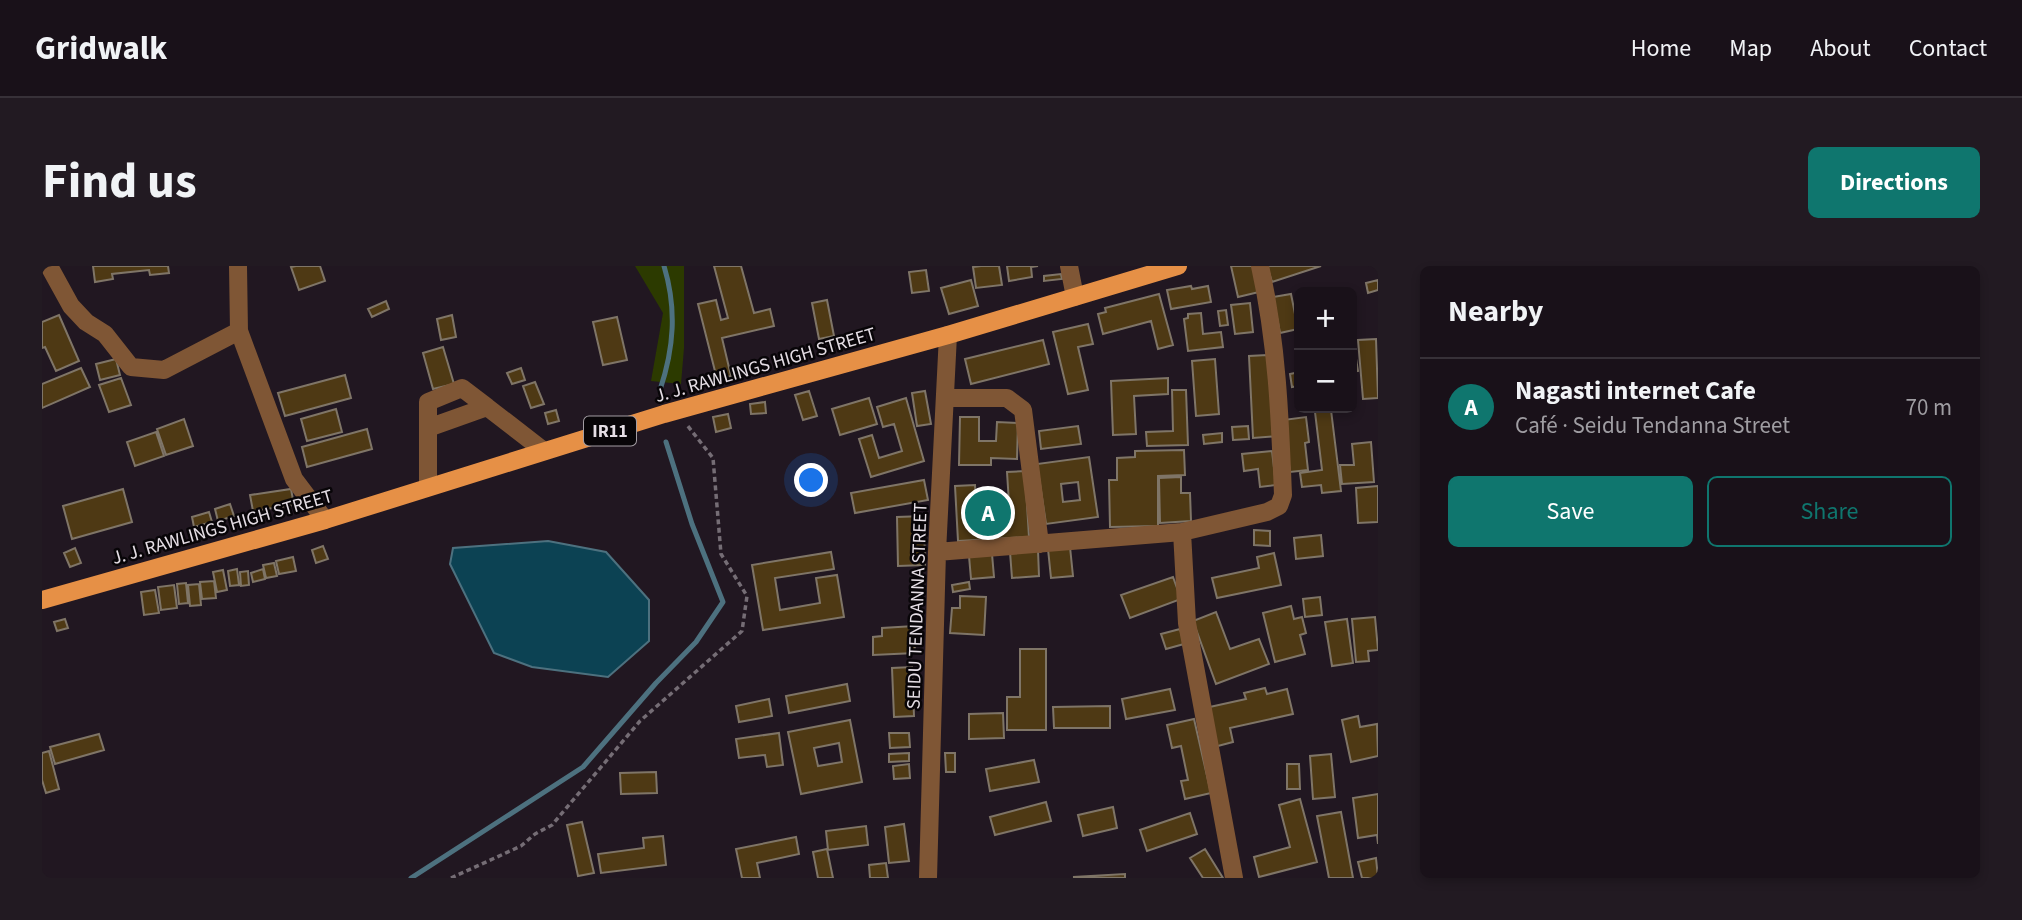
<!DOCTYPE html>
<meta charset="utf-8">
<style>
body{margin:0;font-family:"Source Sans 3",sans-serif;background:#221a22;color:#f1f3f6}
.controls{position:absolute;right:21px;top:21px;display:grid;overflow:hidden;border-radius:10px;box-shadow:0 4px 10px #0003}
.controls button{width:63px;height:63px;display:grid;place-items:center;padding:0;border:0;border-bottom:2px solid #373138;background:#191119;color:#f1f3f6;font:35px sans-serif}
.you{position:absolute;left:770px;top:215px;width:24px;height:24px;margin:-18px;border:5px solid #fff;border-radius:50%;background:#1a73e8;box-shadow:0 0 0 10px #1a73e833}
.badge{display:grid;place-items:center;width:46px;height:46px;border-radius:50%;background:#0f766e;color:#fff;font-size:23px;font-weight:700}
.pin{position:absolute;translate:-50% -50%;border:4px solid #fff;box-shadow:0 2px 7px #0006}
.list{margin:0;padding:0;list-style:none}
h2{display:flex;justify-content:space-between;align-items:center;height:91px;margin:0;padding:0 28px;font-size:30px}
h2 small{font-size:23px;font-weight:400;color:#9f9da2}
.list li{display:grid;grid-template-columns:46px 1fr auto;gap:21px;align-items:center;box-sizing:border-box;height:98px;padding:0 28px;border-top:2px solid #373138}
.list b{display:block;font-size:26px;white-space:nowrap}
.list p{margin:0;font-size:23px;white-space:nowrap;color:#9f9da2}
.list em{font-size:23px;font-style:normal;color:#9f9da2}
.actions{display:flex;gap:14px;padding:21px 28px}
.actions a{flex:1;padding:16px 0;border:2px solid #0f766e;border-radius:10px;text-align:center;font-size:24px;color:#0f766e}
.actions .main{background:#0f766e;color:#fff}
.map{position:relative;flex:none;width:1336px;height:612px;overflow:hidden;border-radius:10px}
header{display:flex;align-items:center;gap:42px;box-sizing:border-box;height:98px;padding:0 35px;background:#191119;border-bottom:2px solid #373138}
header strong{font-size:33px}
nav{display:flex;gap:38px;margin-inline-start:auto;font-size:24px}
.intro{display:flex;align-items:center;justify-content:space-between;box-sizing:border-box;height:168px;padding:0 42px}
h1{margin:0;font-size:49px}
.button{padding:18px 32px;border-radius:10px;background:#0f766e;color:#fff;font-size:24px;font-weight:700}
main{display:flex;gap:42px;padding:0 42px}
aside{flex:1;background:#191119;border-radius:10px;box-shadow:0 4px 10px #0003}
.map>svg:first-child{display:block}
.green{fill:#2c3a00}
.water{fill:#0c4253;stroke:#4d717f;stroke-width:2}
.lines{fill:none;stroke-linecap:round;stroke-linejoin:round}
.stream{stroke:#4d717f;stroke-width:5}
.building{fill:#4e3914;stroke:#7f7567;stroke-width:2;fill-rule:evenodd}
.path{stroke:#756d75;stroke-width:3.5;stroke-dasharray:5 3.5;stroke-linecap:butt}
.minor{stroke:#7f5635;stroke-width:18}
.major{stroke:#e69046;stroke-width:18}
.labels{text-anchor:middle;stroke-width:5;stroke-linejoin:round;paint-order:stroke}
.shield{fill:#080508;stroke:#a39da3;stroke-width:2}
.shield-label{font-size:18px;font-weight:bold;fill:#e5dee5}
.street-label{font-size:19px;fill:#e5dee5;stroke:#080508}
</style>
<header>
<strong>Gridwalk</strong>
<nav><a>Home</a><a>Map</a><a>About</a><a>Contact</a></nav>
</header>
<div class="intro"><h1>Find us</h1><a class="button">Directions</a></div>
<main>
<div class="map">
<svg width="1336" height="612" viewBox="0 0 1336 612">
<rect width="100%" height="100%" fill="#211721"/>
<path class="green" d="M 593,0 L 642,0 L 642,82 L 639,118 L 609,115 L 621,47 Z"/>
<path class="water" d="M 506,275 L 564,286 L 607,334 L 607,375 L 566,411 L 490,401 L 452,387 L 408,298 L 411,282 Z"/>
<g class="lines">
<path class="stream" d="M 618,124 C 632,82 635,43 622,0
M 369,612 L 541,501 L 614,417 L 654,376 L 681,336 L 650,258 L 624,176"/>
</g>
<path class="building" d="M 51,0 L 126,0 L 127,7 L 108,9 L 107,4 L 70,8 L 71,13 L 53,16 Z
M 254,0 L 278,0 L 283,15 L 257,24 L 249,1 Z
M 672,0 L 699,0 L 712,47 L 728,43 L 732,60 L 680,72 L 689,110 L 675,113 L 656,38 L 674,34 L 679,54 L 686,52 Z
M 939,0 L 957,0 L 960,19 L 934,22 L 931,1 Z
M 965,0 L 996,0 L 989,1 L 990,11 L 967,15 Z
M 1189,0 L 1212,0 L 1217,26 L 1196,31 Z
M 1225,0 L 1279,0 L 1230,16 Z
M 884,4 L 887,25 L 870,27 L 867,6 Z
M 1019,8 L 1020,13 L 1002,15 L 1002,10 Z
M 929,14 L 936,40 L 907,48 L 899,22 Z
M 1336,14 L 1336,24 L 1326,27 L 1324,17 Z
M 1149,20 L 1150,23 L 1166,20 L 1169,36 L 1129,43 L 1125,24 Z
M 1117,28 L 1131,79 L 1116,83 L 1109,55 L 1061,68 L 1056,48 L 1064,46 L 1063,42 Z
M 1249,28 L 1256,63 L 1238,67 L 1231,31 Z
M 785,34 L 792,70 L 777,73 L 770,37 Z
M 344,35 L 347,43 L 330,51 L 326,43 Z
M 1208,37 L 1211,66 L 1193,68 L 1189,39 Z
M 1184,44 L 1186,59 L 1178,60 L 1176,45 Z
M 1159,47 L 1161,68 L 1179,66 L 1181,81 L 1146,85 L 1142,53 L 1146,52 L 1146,48 Z
M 17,49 L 37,95 L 14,105 L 3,81 L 0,82 L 0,56 Z
M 410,49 L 414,71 L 399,74 L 395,53 Z
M 575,51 L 585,94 L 561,99 L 551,56 Z
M 1046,58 L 1051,78 L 1036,81 L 1046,124 L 1026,128 L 1011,66 Z
M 1310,68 L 1316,105 L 1310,106 Z
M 1334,73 L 1336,132 L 1321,133 L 1316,74 Z
M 1001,74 L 1007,98 L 929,118 L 923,93 Z
M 401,81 L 412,118 L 391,123 L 381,87 Z
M 1225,89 L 1236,170 L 1211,172 L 1207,90 Z
M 74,93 L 78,109 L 58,114 L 54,98 Z
M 1173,93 L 1177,148 L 1154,150 L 1150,95 Z
M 39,102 L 48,121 L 0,142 L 0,118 Z
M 479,102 L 483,114 L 470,118 L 465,107 Z
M 1257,106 L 1257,120 L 1250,121 L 1248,108 Z
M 303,109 L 309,132 L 243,150 L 236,127 Z
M 79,112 L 89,139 L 67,146 L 57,119 Z
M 1126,112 L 1126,128 L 1092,130 L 1094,168 L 1071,169 L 1069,115 Z
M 493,116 L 502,138 L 489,142 L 481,120 Z
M 1130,124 L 1144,124 L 1146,179 L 1105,180 L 1104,166 L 1131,165 Z
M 767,125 L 775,150 L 761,154 L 753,129 Z
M 883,125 L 889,158 L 875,160 L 870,127 Z
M 827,132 L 835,158 L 798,169 L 790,143 Z
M 864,132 L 882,195 L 829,211 L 817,173 L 830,169 L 837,192 L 860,185 L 852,158 L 841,161 L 835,141 Z
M 723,136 L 724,147 L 709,148 L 708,138 Z
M 294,143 L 300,166 L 265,175 L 259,153 Z
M 514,144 L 517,155 L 506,158 L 503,147 Z
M 1289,144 L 1299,225 L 1280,227 L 1279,219 L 1260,221 L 1258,207 L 1280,204 L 1273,146 Z
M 686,148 L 689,162 L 674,166 L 671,151 Z
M 918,151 L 937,151 L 937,175 L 954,175 L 955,156 L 976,157 L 975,193 L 949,192 L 949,199 L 917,199 Z
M 1264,151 L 1267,176 L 1263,177 L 1266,204 L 1248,206 L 1241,154 Z
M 142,153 L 151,180 L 124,189 L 115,163 Z
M 1036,160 L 1039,178 L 999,183 L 997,165 Z
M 1206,160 L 1207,173 L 1191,174 L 1190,161 Z
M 325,163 L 330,183 L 265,201 L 260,181 Z
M 114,166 L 122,190 L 93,200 L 85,176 Z
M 1180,167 L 1180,176 L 1162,178 L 1161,169 Z
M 1329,176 L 1332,216 L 1300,218 L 1298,199 L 1312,199 L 1310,178 Z
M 1142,184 L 1143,209 L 1116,210 L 1116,260 L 1068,261 L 1067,214 L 1075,214 L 1075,192 L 1093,191 L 1093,185 Z
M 1230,185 L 1234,219 L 1218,221 L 1216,203 L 1202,205 L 1200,188 Z
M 1047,191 L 1056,251 L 1004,258 L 995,198 ZM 1036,216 L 1038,234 L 1021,236 L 1019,218 Z
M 983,205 L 987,271 L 916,275 L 913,220 L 933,219 L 935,255 L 968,253 L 965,206 Z
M 1139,211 L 1139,227 L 1148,227 L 1149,255 L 1118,257 L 1117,212 Z
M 882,214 L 886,234 L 813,247 L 809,227 Z
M 1336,220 L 1336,256 L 1316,257 L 1314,222 Z
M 81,223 L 90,256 L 30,273 L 21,240 Z
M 249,223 L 252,239 L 211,245 L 208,229 Z
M 188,238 L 192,250 L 176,255 L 173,243 Z
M 167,246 L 170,256 L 152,261 L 150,251 Z
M 882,250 L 883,299 L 856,300 L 855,251 Z
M 1212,264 L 1228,265 L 1228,280 L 1212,279 Z
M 1279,269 L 1281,290 L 1254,293 L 1252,272 Z
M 281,280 L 286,293 L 274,297 L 270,284 Z
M 1028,281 L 1031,310 L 1009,312 L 1006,283 Z
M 33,282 L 39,297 L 28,301 L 22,287 Z
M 996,284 L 997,310 L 970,312 L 968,286 Z
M 789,286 L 792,303 L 733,312 L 738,344 L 778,337 L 774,312 L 795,309 L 802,351 L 721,364 L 710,299 Z
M 1232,287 L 1239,319 L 1175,332 L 1170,312 L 1217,302 L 1215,291 Z
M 950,288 L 952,311 L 929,313 L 927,290 Z
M 251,291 L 254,305 L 237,308 L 234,295 Z
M 232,297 L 235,310 L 224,312 L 221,299 Z
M 195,303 L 197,319 L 188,320 L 186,305 Z
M 221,303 L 223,313 L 211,316 L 209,307 Z
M 181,304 L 185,324 L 175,326 L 171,306 Z
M 206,305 L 207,319 L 199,320 L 198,306 Z
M 1131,311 L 1139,333 L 1088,352 L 1079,329 Z
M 172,315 L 174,332 L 160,333 L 158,316 Z
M 927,316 L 928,323 L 911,326 L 910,319 Z
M 144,317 L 146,337 L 137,338 L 135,318 Z
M 157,318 L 159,339 L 148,340 L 146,319 Z
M 132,319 L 135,342 L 119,344 L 116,321 Z
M 113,324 L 117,347 L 102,349 L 99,326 Z
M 918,330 L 944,331 L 942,369 L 908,367 L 910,342 L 918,342 Z
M 1278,331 L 1280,349 L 1263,351 L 1261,333 Z
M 1249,340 L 1252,353 L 1260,351 L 1264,367 L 1258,369 L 1263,388 L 1233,396 L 1221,347 Z
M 1174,346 L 1188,383 L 1217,373 L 1227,398 L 1174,418 L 1151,355 Z
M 1333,351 L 1336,384 L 1326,385 L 1327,395 L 1314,396 L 1310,353 Z
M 23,353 L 26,362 L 15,365 L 12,356 Z
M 1305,353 L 1311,397 L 1290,400 L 1283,356 Z
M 872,360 L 873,387 L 831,389 L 831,371 L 840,370 L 840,362 Z
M 1138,363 L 1142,378 L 1124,383 L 1119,368 Z
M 978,383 L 1004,383 L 1004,464 L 965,464 L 965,431 L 978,431 Z
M 870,401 L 872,450 L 852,451 L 850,402 Z
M 805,418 L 808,435 L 747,447 L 744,430 Z
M 1223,422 L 1225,428 L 1245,423 L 1251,448 L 1188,462 L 1191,476 L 1172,481 L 1163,442 L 1204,433 L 1202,427 Z
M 1128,423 L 1133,444 L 1084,453 L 1080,433 Z
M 727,433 L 730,450 L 697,456 L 694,440 Z
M 1068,440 L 1068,462 L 1012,462 L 1011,441 Z
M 961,447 L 962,472 L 927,473 L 927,448 Z
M 1316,450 L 1318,461 L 1335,458 L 1336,490 L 1309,496 L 1300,454 Z
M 1152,453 L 1169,527 L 1143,533 L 1139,515 L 1146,514 L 1139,480 L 1130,482 L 1125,459 Z
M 808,454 L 820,516 L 759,528 L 746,466 ZM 797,477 L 800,496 L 776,500 L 772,482 Z
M 737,467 L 741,499 L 725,501 L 723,489 L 697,492 L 694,473 Z
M 847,467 L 867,467 L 868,481 L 848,482 Z
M 57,468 L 62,484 L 13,498 L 8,481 Z
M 7,485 L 17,523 L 4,527 L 0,514 L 0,487 Z
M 867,487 L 867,495 L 847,496 L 847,488 Z
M 903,487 L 913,487 L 913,506 L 904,506 Z
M 1289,488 L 1293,531 L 1271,533 L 1268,490 Z
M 992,494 L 997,516 L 948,525 L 944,503 Z
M 867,498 L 868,512 L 852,513 L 851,500 Z
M 1245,498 L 1257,498 L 1258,523 L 1245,523 Z
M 614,506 L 615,527 L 579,528 L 578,507 Z
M 1336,528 L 1336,578 L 1335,569 L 1316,572 L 1311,532 Z
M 1258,533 L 1275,596 L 1217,611 L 1212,591 L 1248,581 L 1237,539 Z
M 1004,536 L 1009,555 L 953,569 L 948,551 Z
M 1071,541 L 1075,562 L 1041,570 L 1036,549 Z
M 1299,546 L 1311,612 L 1287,612 L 1275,550 Z
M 1148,547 L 1155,568 L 1105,585 L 1098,564 Z
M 540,556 L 552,607 L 536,610 L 525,559 Z
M 862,558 L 867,595 L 847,597 L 843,561 Z
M 824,560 L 826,579 L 786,584 L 784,565 Z
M 621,570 L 624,599 L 559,607 L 556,588 L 602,582 L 601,572 Z
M 754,571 L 757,588 L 715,597 L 718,612 L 700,612 L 694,583 Z
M 785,583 L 791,612 L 776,612 L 771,586 Z
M 1163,583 L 1181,612 L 1161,612 L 1148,592 Z
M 1334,592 L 1336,612 L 1320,612 L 1316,596 Z
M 844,597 L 846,612 L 828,612 L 827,599 Z
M 1083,608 L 1083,612 L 1031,611 Z"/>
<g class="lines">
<path class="path" d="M 409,612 L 479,580 L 493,568 L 510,559 L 598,455 L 700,365 L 705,330 L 679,288 L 671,192 L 645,159"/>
<path class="minor" d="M 7,0 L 29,40 L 44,56 L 63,68 L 89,101 L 122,104 L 197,65 L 252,213 L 283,254
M 196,0 L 197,65
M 1027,0 L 1033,31
M 903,132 L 965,132 L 981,144 L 998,278
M 386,162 L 386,136 L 420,122 L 445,141
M 386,221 L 386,162 L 445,141 L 502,185
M 1140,266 L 1145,357 L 1192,612
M 895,286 L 1140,266 L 1225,246 L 1237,240 L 1241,229 C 1238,151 1235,76 1218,0
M 886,612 L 895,286 L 906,69"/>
<path class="major" d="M 0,334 L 283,254 L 622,148 L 906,69 L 1136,0"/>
</g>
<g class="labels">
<rect class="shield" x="542" y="150.5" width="52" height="29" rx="5"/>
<g class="shield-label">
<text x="568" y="171">IR11</text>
</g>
<g class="street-label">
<text transform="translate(723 98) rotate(-16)" y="7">J. J. RAWLINGS HIGH STREET</text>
<text transform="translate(180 260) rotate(-16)" y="7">J. J. RAWLINGS HIGH STREET</text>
<text transform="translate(874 340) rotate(-88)" y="7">SEIDU TENDANNA STREET</text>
</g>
</g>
</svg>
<div class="controls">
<button>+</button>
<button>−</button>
</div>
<div class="you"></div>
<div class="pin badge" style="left:946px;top:247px">A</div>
</div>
<aside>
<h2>Nearby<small></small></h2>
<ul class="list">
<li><span class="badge">A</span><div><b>Nagasti internet Cafe</b><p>Café · Seidu Tendanna Street</p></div><em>70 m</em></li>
</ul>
<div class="actions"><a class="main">Save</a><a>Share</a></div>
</aside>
</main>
